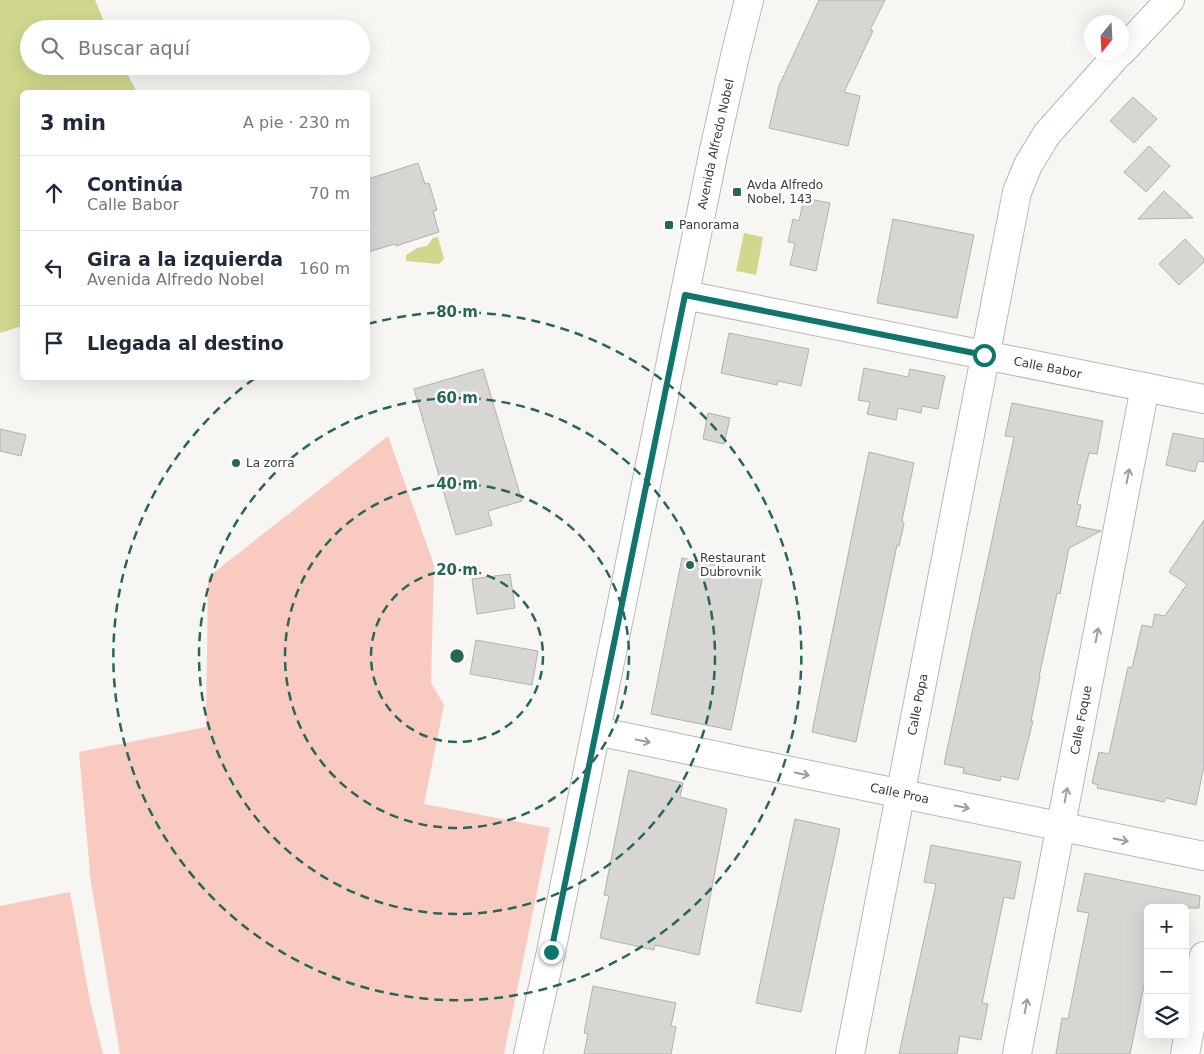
<!DOCTYPE html>
<html lang="es">
<meta charset="utf-8">
<style>
body{margin:0;font-family:"DejaVu Sans",sans-serif;background:#f2f2f3;color:#1f2937}
.controls{position:absolute;right:15px;bottom:15px;display:grid;overflow:hidden;border-radius:8px;box-shadow:0 5px 20px #0002}
.controls button{width:45px;height:45px;display:grid;place-items:center;padding:0;border:0;border-bottom:1px solid #e0e1e3;background:#fff;color:#1f2937;font:25px sans-serif}
.compass{position:absolute;left:1084px;top:15px;width:45px;height:45px;border-radius:50%;background:#fff;box-shadow:0 5px 20px #0002;rotate:198deg}
.stop{position:absolute;width:15px;height:15px;margin:-11px;border:4px solid #0f766e;border-radius:50%;background:#fff}
.stop.end{background:#0f766e;border-color:#fff;box-shadow:0 1px 5px #0008}
.list{margin:0;padding:0;list-style:none}
h2{display:flex;justify-content:space-between;align-items:center;height:65px;margin:0;padding:0 20px;font-size:21px}
h2 small{font-size:16px;font-weight:400;color:#747a83}
.list li{display:grid;grid-template-columns:32px 1fr auto;gap:15px;align-items:center;box-sizing:border-box;height:75px;padding:0 20px;border-top:1px solid #e0e1e3}
.list b{display:block;font-size:19px;white-space:nowrap}
.list p{margin:0;font-size:16px;white-space:nowrap;color:#747a83}
.list em{font-size:16px;font-style:normal;color:#747a83}
.icon{flex:none;width:28px;height:28px;fill:none;stroke:currentColor;stroke-width:2;stroke-linecap:round;stroke-linejoin:round}
.map{position:relative;flex:none;width:1204px;height:1054px;overflow:hidden}
.search{position:absolute;background:#fff;box-shadow:0 5px 20px #0002;left:20px;top:20px;width:350px;height:55px;display:flex;align-items:center;gap:12px;box-sizing:border-box;padding:0 18px;border-radius:28px;color:#747a83;font-size:19px}
.panel{position:absolute;background:#fff;box-shadow:0 5px 20px #0002;left:20px;top:90px;width:350px;height:290px;border-radius:8px}
.map>svg:first-child{display:block}
.green{fill:#f9cac0}
.water{fill:#d1d78c}
.building{fill:#d7d6d3;stroke:#b2b1ae}
.lines{fill:none;stroke-linecap:round;stroke-linejoin:round}
.street-casing{stroke:#bab8b6;stroke-width:30}
.secondary-casing{stroke:#bab8b6;stroke-width:30}
.street{stroke:#fff;stroke-width:28}
.secondary{stroke:#fff;stroke-width:28}
.oneway{stroke:#9e9d9c}
.route{stroke:#0f766e;stroke-width:6}
.ring{fill:none;stroke:#266756;stroke-width:2.5;stroke-dasharray:9 6}
.poi-dot{fill:#266756;stroke:#fff;stroke-width:2}
.labels{text-anchor:middle;stroke-width:5;stroke-linejoin:round;paint-order:stroke}
.street-label{font-size:12px;fill:#3c3b3a;stroke:#fff}
.poi-label{font-size:12px;fill:#3c3b3a;stroke:#fff;text-anchor:start}
.centre{fill:#266756;stroke:#fff;stroke-width:2.5}
.ring-label{font-size:15px;text-anchor:middle;font-weight:bold;fill:#266756;stroke:#fff;stroke-width:5;stroke-linejoin:round;paint-order:stroke}
</style>
<div class="map">
<svg width="1204" height="1054" viewBox="0 0 1204 1054">
<rect width="100%" height="100%" fill="#f8f6f3"/>
<path class="green" d="M 388,436 L 434,565 L 431,683 L 444,705 L 424,804 L 550,828 L 504,1054 L 120,1054 L 91,883 L 79,752 L 206,727 L 208,577 Z
M 70,892 L 90,1001 L 103,1054 L 0,1054 L 0,906 Z"/>
<path class="water" d="M 0,0 L 95,0 L 107,29 L 29,29 L 29,66 L 123,66 L 137,92 L 22,92 L 22,326 L 0,333 Z
M 744,233 L 763,237 L 756,275 L 736,271 Z
M 438,237 L 444,259 L 439,264 L 406,261 L 406,255 L 417,248 L 427,246 L 433,238 Z"/>
<path class="building" d="M 819,0 L 885,0 L 870,30 L 873,31 L 844,92 L 860,96 L 848,146 L 769,128 L 779,86 Z
M 1133,97 L 1157,119 L 1134,143 L 1110,121 Z
M 1149,146 L 1170,166 L 1146,192 L 1124,172 Z
M 418,163 L 425,184 L 429,183 L 437,210 L 433,211 L 439,232 L 396,246 L 395,244 L 368,252 L 368,179 Z
M 1164,191 L 1193,218 L 1138,219 Z
M 804,198 L 830,203 L 816,271 L 790,265 L 795,243 L 788,242 L 793,219 L 799,221 Z
M 893,219 L 974,235 L 957,318 L 877,303 Z
M 1185,239 L 1204,259 L 1204,262 L 1179,285 L 1159,264 Z
M 729,333 L 809,349 L 801,386 L 778,381 L 777,385 L 721,373 Z
M 864,368 L 908,377 L 910,369 L 945,376 L 938,409 L 922,406 L 921,413 L 898,408 L 896,420 L 867,414 L 870,402 L 858,400 Z
M 483,369 L 522,501 L 488,511 L 492,525 L 456,535 L 414,389 Z
M 1012,403 L 1103,421 L 1097,454 L 1089,453 L 1077,504 L 1081,505 L 1076,526 L 1101,531 L 1069,548 L 1060,594 L 1057,593 L 1039,677 L 1040,677 L 1031,721 L 1033,721 L 1018,780 L 1001,776 L 1000,781 L 963,773 L 964,768 L 944,764 L 1014,437 L 1005,436 Z
M 708,413 L 730,418 L 724,444 L 703,439 Z
M 0,429 L 26,435 L 21,456 L 0,451 Z
M 1173,433 L 1204,439 L 1204,462 L 1198,461 L 1195,472 L 1166,465 Z
M 869,452 L 914,463 L 902,520 L 904,524 L 899,546 L 897,545 L 856,742 L 812,732 Z
M 1204,520 L 1204,766 L 1196,805 L 1166,798 L 1164,802 L 1097,788 L 1098,785 L 1092,783 L 1099,752 L 1109,754 L 1128,667 L 1132,668 L 1142,625 L 1152,627 L 1155,614 L 1165,616 L 1187,584 L 1169,572 Z
M 682,558 L 763,575 L 731,730 L 651,714 Z
M 510,574 L 515,608 L 477,614 L 472,579 Z
M 476,640 L 538,651 L 532,685 L 470,674 Z
M 629,770 L 683,783 L 680,797 L 727,809 L 699,955 L 655,945 L 654,950 L 600,938 L 609,896 L 604,895 Z
M 795,819 L 840,829 L 801,1012 L 756,1003 Z
M 931,845 L 1021,862 L 1014,899 L 1004,897 L 982,1003 L 988,1004 L 981,1040 L 960,1036 L 957,1054 L 899,1054 L 936,884 L 924,882 Z
M 1085,873 L 1200,896 L 1199,908 L 1148,908 L 1148,966 L 1130,1054 L 1056,1054 L 1062,1018 L 1068,1019 L 1089,913 L 1077,911 Z
M 593,986 L 676,1003 L 671,1026 L 676,1027 L 671,1054 L 584,1054 L 588,1034 L 584,1033 Z"/>
<g class="lines">
<defs>
<g id="street">
<path d="M 1122,51 L 1170,0"/>
<path id="s1" d="M 685,295 L 1204,399"/>
<path id="s2" d="M 596,731 L 1204,856"/>
<path id="s3" d="M 850,1054 L 1017,192 L 1028,165 L 1047,134 L 1120,52"/>
<path id="s4" d="M 1017,1054 L 1145,387"/>
<path d="M 1185,1054 L 1204,956"/>
</g>
<g id="secondary">
<path id="s5" d="M 528,1054 L 551,952 L 714,150 L 735,56 L 749,0"/>
</g>
</defs>
<use href="#street" class="street-casing"/>
<use href="#secondary" class="secondary-casing"/>
<use href="#street" class="street"/>
<use href="#secondary" class="secondary"/>
</g>
<defs><path id="oneway-shaft" d="M-6 0H5M1.5-3L5.5 0L1.5 3" fill="none" stroke-width="1.6" stroke-linecap="round" stroke-linejoin="round" transform="scale(1.25)"/></defs>
<g class="oneway">
<use href="#oneway-shaft" transform="translate(1128 476) rotate(-79)"/>
<use href="#oneway-shaft" transform="translate(1097 635) rotate(-79)"/>
<use href="#oneway-shaft" transform="translate(643 741) rotate(12)"/>
<use href="#oneway-shaft" transform="translate(802 774) rotate(12)"/>
<use href="#oneway-shaft" transform="translate(1066 795) rotate(-79)"/>
<use href="#oneway-shaft" transform="translate(962 807) rotate(12)"/>
<use href="#oneway-shaft" transform="translate(1121 840) rotate(11)"/>
<use href="#oneway-shaft" transform="translate(1026 1006) rotate(-79)"/>
</g>
<g class="lines">
<path class="route" d="M 551,952 L 685,295 L 984,355"/>
</g>
<g class="ring">
<circle cx="457" cy="656" r="86"/>
<circle cx="457" cy="656" r="172"/>
<circle cx="457" cy="656" r="258"/>
<path d="M368 324A344 344 0 1 1 255 378"/>
</g>
<g class="poi-dot">
<rect x="732" y="187" width="10" height="10" rx="2.5"/>
<rect x="664" y="220" width="10" height="10" rx="2.5"/>
<circle cx="236" cy="463" r="5"/>
<circle cx="690" cy="565" r="5"/>
</g>
<g class="labels">
<g class="street-label">
<text dy="4" stroke="none"><textPath href="#s5" startOffset="929">Avenida Alfredo Nobel</textPath></text>
<text dy="4" stroke="none"><textPath href="#s1" startOffset="370">Calle Babor</textPath></text>
<text dy="4" stroke="none"><textPath href="#s3" startOffset="356">Calle Popa</textPath></text>
<text dy="4" stroke="none"><textPath href="#s4" startOffset="340">Calle Foque</textPath></text>
<text dy="4" stroke="none"><textPath href="#s2" startOffset="310">Calle Proa</textPath></text>
</g>
<g class="poi-label">
<text x="747" y="189">Avda Alfredo<tspan x="747" dy="14">Nobel, 143</tspan></text>
<text x="679" y="229">Panorama</text>
<text x="246" y="467">La zorra</text>
<text x="700" y="562">Restaurant<tspan x="700" dy="14">Dubrovnik</tspan></text>
</g>
</g>
<circle cx="457" cy="656" r="8" class="centre"/>
<g class="ring-label">
<text x="457" y="317">80 m</text>
<text x="457" y="403">60 m</text>
<text x="457" y="489">40 m</text>
<text x="457" y="575">20 m</text>
</g>
</svg>
<div class="controls">
<button>+</button>
<button>−</button>
<button><svg class="icon" aria-label="layers" viewBox="0 0 24 24"><path d="M12 4l9 5-9 5-9-5zM3 14l9 5 9-5"/></svg></button>
</div>
<svg class="compass" viewBox="-18 -18 36 36"><path d="M0-13l5 13h-10z" fill="#e53935"/><path d="M0 13l5-13h-10z" fill="#747a83"/></svg>
<div class="stop" style="left:984px;top:355px"></div>
<div class="stop end" style="left:551px;top:952px"></div>
<div class="search"><svg class="icon" aria-label="search" viewBox="0 0 24 24"><circle cx="10" cy="10" r="6"/><path d="M15 15l6 6"/></svg>Buscar aquí</div>
<section class="panel">
<h2>3 min<small>A pie · 230 m</small></h2>
<ul class="list">
<li><svg class="icon" aria-label="ahead" viewBox="0 0 24 24"><path d="M12 20V5M6 11l6-6 6 6"/></svg><div><b>Continúa</b><p>Calle Babor</p></div><em>70 m</em></li>
<li><svg class="icon" aria-label="left" viewBox="0 0 24 24"><path d="M17 20v-9H6M10 6l-5 5 5 5"/></svg><div><b>Gira a la izquierda</b><p>Avenida Alfredo Nobel</p></div><em>160 m</em></li>
<li><svg class="icon" aria-label="arrive" viewBox="0 0 24 24"><path d="M6 21V4h12l-3 4 3 4H6"/></svg><div><b>Llegada al destino</b></div></li>
</ul>
</section>
</div>
